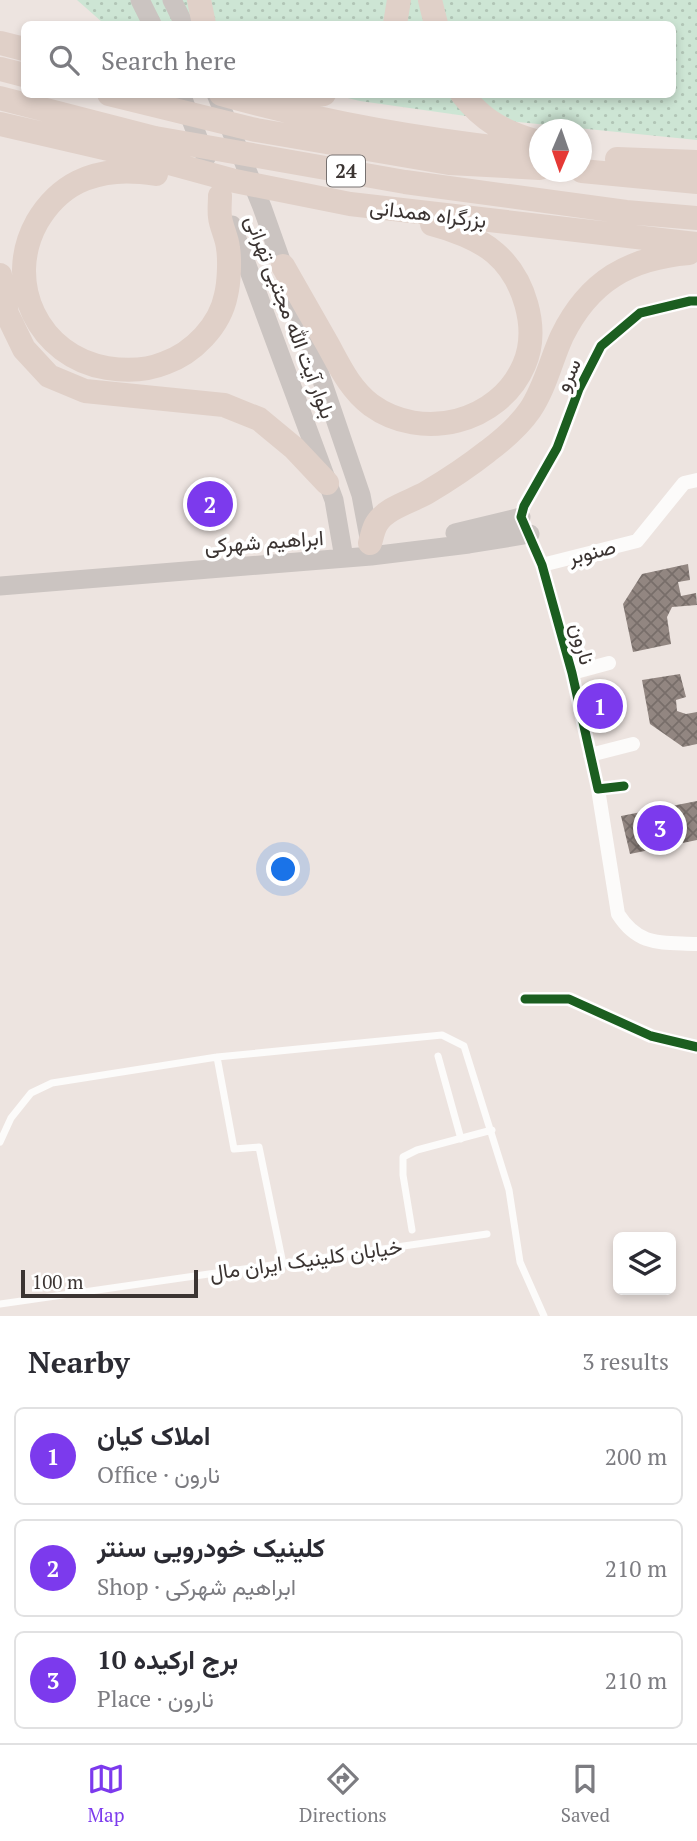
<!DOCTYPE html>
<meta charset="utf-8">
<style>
body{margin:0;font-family:"PT Serif",Vazirmatn,serif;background:#f2f2f3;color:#2b2b33}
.controls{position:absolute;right:21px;bottom:21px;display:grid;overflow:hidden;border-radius:10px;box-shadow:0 4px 10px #0003}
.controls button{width:63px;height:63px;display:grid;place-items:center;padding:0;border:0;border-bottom:2px solid #e1e1e2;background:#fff;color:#2b2b33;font:35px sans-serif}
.compass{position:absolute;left:529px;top:119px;width:63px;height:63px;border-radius:50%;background:#fff;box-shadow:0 4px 10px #0003;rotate:182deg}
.scale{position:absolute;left:21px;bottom:18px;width:177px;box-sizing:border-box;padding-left:7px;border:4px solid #3b3432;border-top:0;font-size:19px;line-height:24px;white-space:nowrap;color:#3b3432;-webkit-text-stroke:5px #fff;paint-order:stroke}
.you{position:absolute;left:284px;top:870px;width:24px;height:24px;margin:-18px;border:5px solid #fff;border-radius:50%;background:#1a73e8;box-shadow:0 0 0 10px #1a73e833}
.badge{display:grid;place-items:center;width:46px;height:46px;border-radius:50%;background:#7c3aed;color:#fff;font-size:23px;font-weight:700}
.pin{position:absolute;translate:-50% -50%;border:4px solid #fff;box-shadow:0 2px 7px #0006}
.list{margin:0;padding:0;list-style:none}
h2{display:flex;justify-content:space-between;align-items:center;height:91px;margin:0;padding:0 28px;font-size:30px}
h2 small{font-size:23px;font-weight:400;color:#7c7c81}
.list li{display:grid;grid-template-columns:46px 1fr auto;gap:21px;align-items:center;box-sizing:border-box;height:98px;margin:0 14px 14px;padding:0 14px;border:2px solid #e1e1e2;border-radius:10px}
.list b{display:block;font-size:26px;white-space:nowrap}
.list p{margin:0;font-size:23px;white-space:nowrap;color:#7c7c81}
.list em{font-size:23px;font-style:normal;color:#7c7c81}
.icon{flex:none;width:38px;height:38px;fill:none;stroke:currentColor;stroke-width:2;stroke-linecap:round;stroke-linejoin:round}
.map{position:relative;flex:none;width:697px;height:1316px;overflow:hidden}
.search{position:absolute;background:#fff;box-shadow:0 4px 10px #0003;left:21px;right:21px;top:21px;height:77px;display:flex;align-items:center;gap:18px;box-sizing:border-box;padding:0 24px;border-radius:10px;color:#7c7c81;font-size:26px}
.sheet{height:427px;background:#fff}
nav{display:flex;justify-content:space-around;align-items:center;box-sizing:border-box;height:98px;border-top:2px solid #e1e1e2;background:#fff;font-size:19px;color:#7c7c81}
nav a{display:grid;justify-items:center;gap:4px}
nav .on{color:#7c3aed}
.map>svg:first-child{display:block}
.park{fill:url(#park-dots)}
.building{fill:url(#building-cross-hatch)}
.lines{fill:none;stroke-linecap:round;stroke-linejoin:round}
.lane{stroke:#fcfbfa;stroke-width:7}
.street{stroke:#fcfbfa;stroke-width:14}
.secondary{stroke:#cbc4c1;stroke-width:19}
.highway{stroke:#e0d0c8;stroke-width:24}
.cycleway-casing{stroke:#fff;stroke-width:13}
.cycleway{stroke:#1b5e20;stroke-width:9}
.labels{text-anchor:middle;stroke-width:7;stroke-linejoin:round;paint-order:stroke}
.shield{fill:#fff;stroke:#767170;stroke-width:2}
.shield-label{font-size:19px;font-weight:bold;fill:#3b3432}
.street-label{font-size:21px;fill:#3b3432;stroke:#fff}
</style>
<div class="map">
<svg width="697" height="1316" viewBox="0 0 697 1316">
<defs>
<pattern id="park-dots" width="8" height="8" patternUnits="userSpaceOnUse" patternTransform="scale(1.75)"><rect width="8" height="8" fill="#cde5d4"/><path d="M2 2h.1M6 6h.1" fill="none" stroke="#b1c5b6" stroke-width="1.8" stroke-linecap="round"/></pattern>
<pattern id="building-cross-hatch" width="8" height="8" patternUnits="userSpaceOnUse" patternTransform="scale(1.75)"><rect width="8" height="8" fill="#928681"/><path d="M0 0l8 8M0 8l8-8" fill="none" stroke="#786e6a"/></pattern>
</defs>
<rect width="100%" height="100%" fill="#ede4e0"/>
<path class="park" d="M 77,0 L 697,0 L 697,140 L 487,119 L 360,101 L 335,95 L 672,94 L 672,24 L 111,24 L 102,22 Z"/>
<path class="building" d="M 688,564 L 690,580 L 678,582 L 681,596 L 696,593 L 697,605 L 672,607 L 667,617 L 671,644 L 633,652 L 623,604 L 642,574 Z
M 680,674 L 686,697 L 676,700 L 677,711 L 686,714 L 697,712 L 697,744 L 683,747 L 650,724 L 642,680 Z
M 697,801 L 697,840 L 630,854 L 621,816 Z"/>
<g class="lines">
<path class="lane" d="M 438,1056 L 461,1139
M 217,1057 L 234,1149 L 259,1147 L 283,1264
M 0,1142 L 11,1118 L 31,1093 L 52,1083 L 217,1057 L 442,1035 L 464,1046 L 509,1190 L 520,1262 L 544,1316
M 412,1230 L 403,1175 L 403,1157 L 417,1150 L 492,1130
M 0,1304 L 487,1234"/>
<path class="street" d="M 542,565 L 637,541 L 684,483 L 697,480
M 572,673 L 609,663
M 590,755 L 633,744
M 624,786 L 598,789 L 572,673 L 542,565 L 521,517 L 524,506 L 557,448 L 579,389 L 601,346 L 640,313 L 690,301 L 697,301
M 598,789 L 618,914 C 639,947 661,942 697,944
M 525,999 L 569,999 L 651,1036 L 697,1047"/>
<path class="secondary" d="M 140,0 L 152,24
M 172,0 L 184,24
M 181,94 L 206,158
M 216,94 L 262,207 L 283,266 L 361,495 L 370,543
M 232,225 L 334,500 L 344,558
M 455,533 L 521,517
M 0,586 L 371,556 L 469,544 L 530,534"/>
<path class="highway" d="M 199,0 L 204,24
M 430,0 L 436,24
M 395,24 L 399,0
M 0,43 L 24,49
M 0,69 L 24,75
M 109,94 L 256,130 L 449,163 L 540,168
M 221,94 C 324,123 433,142 540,152
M 462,94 C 483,121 504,132 535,141
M 0,98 L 155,138 L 405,182 L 626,212 L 697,218
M 276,100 L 324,94
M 0,124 L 169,163 L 235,181 L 350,204 L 697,244
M 617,159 L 697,162
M 582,171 L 697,182
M 156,174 C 129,170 103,170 78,182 C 60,191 47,205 37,222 C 3,283 39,357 107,368 C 126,371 148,370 165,363 C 193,353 220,326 226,295 C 229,283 230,260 228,248 C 227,237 221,227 220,217 C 219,210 220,202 220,196
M 283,266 C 298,292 313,319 328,345 C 340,367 350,389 371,405 C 422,442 499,423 524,365 C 540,328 524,278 495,253 C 479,239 452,229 432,224
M 0,275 L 7,314 L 24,349 L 49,376 L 85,391 L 224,405 L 259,419 L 294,448 L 327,483
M 370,543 C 372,537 373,529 377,523 C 386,508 412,501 426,493 C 448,480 469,466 488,451 C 504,439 519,426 530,410 C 545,388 551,360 562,336 C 589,281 629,258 689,253"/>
<defs>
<path id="cycleway" d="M 624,786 L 598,789 L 572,673 L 542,565 L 521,517 L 524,506 L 557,448 L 579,389 L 601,346 L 640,313 L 690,301 L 697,301
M 525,999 L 569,999 L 651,1036 L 697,1047"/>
</defs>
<use href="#cycleway" class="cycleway-casing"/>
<use href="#cycleway" class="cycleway"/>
</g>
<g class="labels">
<rect class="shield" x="327" y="155.5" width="38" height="31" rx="5"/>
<g class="shield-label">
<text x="346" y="178">24</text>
</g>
<g class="street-label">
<text transform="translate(428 214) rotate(7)" y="7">بزرگراه همدانی</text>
<text transform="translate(290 317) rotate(69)" y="7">بلوار آیت الله مجتبی تهرانی</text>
<text transform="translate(568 375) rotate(-65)" y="7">سرو</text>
<text transform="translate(264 542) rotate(-4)" y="7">ابراهیم شهرکی</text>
<text transform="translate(592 552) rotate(-14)" y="7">صنوبر</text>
<text transform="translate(582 644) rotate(75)" y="7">نارون</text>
<text transform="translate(306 1260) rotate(-8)" y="7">خیابان کلینیک ایران مال</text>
</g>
</g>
</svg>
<div class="controls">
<button><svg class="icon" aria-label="layers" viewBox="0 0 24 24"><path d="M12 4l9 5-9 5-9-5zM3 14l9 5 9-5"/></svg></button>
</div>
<svg class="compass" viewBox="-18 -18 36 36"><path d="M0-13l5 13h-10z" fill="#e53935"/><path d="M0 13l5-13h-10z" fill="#7c7c81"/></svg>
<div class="scale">100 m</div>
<div class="you"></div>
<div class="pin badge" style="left:600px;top:706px">1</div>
<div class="pin badge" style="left:210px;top:504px">2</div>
<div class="pin badge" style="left:660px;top:828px">3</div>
<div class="search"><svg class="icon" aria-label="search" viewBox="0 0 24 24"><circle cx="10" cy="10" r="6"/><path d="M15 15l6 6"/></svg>Search here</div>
</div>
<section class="sheet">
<h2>Nearby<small>3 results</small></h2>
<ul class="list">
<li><span class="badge">1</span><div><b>املاک کیان</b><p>Office · نارون</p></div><em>200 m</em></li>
<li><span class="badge">2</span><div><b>کلینیک خودرویی سنتر</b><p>Shop · ابراهیم شهرکی</p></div><em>210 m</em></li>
<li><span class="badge">3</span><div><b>برج ارکیده 10</b><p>Place · نارون</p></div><em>210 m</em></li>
</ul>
</section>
<nav>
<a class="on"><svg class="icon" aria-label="map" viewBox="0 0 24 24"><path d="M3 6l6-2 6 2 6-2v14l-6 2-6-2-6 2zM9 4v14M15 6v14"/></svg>Map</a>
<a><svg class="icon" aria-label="directions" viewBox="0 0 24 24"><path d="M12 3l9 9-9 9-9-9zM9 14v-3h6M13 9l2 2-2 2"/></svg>Directions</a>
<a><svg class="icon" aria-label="saved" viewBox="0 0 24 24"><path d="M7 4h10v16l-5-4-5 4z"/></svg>Saved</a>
</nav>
